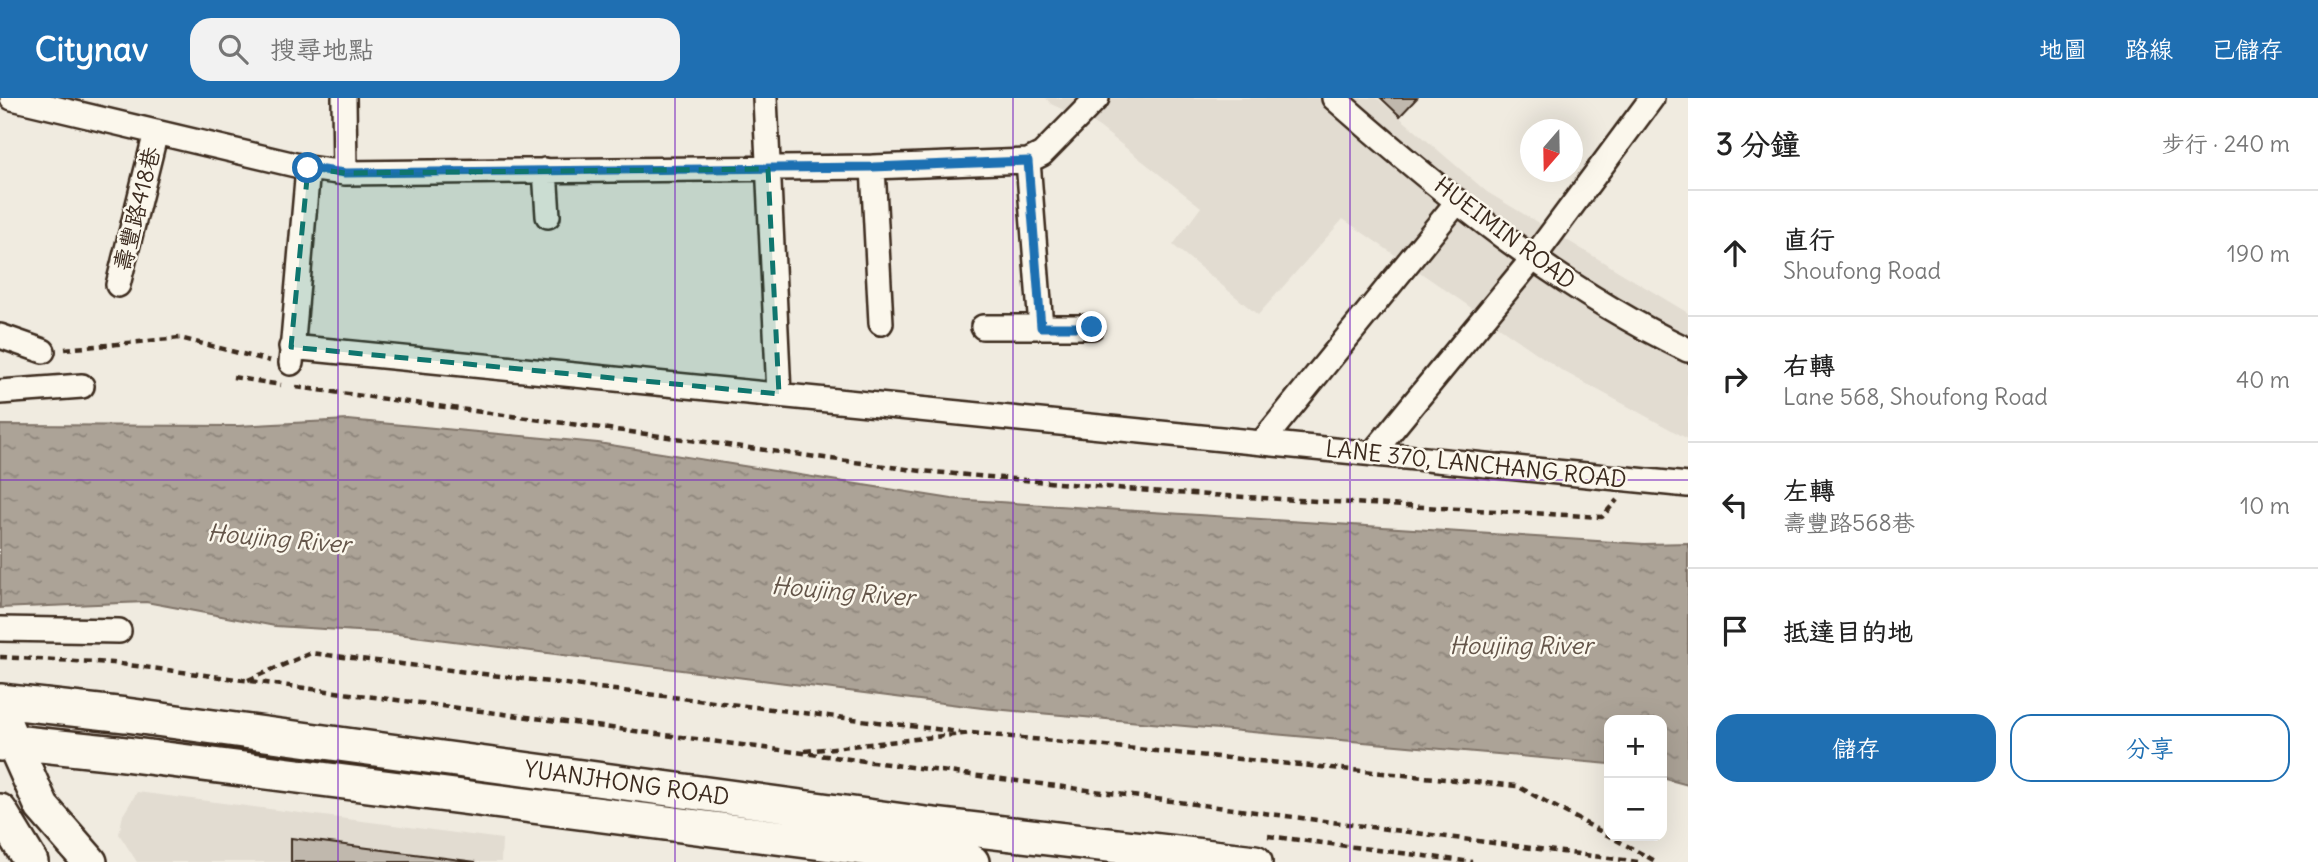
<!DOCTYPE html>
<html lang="zh-TW">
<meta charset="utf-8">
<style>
body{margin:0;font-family:Delius,"LXGW WenKai TC",sans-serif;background:#f2f2f2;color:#222}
.controls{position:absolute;right:21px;bottom:21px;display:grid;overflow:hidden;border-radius:14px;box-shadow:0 7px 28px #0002}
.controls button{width:63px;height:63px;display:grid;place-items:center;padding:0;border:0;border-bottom:2px solid #e0e0e0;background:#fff;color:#222;font:35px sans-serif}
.compass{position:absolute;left:1520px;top:21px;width:63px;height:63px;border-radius:50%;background:#fff;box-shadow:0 7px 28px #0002;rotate:200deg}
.stop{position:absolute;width:21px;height:21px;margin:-16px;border:5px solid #1f6fb2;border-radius:50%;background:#fff}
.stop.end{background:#1f6fb2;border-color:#fff;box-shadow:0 2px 7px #0008}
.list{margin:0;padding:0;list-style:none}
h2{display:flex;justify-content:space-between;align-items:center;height:91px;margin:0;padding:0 28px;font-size:30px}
h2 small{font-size:23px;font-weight:400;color:#767676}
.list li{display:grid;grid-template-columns:46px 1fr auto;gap:21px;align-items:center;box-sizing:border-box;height:126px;padding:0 28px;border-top:2px solid #e0e0e0}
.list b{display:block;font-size:26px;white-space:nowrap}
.list p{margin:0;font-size:23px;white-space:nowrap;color:#767676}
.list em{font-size:23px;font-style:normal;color:#767676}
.actions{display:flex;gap:14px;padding:21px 28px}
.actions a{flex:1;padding:16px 0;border:2px solid #1f6fb2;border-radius:21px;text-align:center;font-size:24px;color:#1f6fb2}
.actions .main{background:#1f6fb2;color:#fff}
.icon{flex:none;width:38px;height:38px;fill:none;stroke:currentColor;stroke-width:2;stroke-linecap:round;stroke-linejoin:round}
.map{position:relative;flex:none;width:1688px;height:764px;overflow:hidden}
header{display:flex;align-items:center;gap:42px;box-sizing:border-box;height:98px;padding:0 35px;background:#1f6fb2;color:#fff}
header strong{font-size:33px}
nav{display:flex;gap:38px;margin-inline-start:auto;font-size:24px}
.search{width:490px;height:63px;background:#f2f2f2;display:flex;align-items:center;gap:18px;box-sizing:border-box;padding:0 24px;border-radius:21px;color:#767676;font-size:26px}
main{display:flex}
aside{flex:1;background:#fff}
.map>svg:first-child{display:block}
.built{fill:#e2dcd1}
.water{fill:url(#water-ripples);stroke:#7f7367;stroke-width:2}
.building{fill:#c0b8ad;stroke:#3b2a1e;stroke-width:2}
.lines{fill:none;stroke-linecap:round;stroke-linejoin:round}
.street-casing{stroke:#3b2a1e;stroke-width:28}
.secondary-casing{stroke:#3b2a1e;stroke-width:38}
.path{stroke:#3b2a1e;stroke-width:4.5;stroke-dasharray:7 5;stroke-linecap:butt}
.street{stroke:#fbf7ec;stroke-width:23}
.secondary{stroke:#fbf7ec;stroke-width:33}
.route{stroke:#1f6fb2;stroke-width:9}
.marked{fill:#0f766e;fill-opacity:0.2;stroke:#0f766e;stroke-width:5;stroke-dasharray:14 9;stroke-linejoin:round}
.grid{fill:none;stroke:#7b2cbf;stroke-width:2;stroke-opacity:0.55}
.labels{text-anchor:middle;stroke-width:5;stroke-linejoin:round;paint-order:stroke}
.street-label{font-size:23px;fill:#3b2a1e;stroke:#fbf7ec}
.water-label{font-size:24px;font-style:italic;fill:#635448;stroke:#fbf7ec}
</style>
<header>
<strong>Citynav</strong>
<div class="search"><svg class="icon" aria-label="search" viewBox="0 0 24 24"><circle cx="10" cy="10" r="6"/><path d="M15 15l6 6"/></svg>搜尋地點</div>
<nav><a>地圖</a><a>路線</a><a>已儲存</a></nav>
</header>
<main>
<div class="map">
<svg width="1688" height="764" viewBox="0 0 1688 764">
<defs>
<pattern id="water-ripples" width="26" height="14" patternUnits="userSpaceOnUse" patternTransform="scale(1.75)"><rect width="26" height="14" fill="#aca397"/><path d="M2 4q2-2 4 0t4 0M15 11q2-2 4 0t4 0" fill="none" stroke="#8d857b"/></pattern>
</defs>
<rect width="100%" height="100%" fill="#f0ebe0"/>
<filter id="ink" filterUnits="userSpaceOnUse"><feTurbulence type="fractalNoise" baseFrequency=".0143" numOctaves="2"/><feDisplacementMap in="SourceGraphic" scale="14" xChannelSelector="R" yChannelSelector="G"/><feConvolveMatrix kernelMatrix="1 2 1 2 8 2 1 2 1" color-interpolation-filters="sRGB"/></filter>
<g filter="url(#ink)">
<path class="built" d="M 1046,0 L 1377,0 L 1487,94 L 1688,215 L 1688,341 L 1561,272 L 1343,121 L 1258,217 L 1173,147 L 1201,109 L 1098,28 L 1051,6 Z
M 137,694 L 502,741 L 501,764 L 137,764 L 119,736 L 123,717 Z"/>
<path class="water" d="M 348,322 L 598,345 L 952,401 L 1644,446 L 1688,445 L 1688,687 L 1662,680 L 1662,622 L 1609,622 L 1609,666 L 982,610 L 390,535 L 275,528 L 146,504 L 0,510 L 0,327 L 238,328 Z"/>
<path class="building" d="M 1381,0 L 1417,0 L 1400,18 Z
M 291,740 L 476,764 L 291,764 Z"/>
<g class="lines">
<defs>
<path id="street" d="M 12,0 L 308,70 L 345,75 L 873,69 L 1028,63 L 1042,56 L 1097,0
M 344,0 L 345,75
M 765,0 L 779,296
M 1334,0 C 1442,95 1558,190 1688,252
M 1028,63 L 1041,229
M 873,69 L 881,225
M 545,72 L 548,118
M 118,187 L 156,34
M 983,229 L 1092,229
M 0,238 L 43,253
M 291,249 L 1688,387
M 291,265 L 308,70
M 0,294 L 82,288
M 1263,343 L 1458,103
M 1372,356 L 1534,159 L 1652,0
M 0,531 L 119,533"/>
<path id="secondary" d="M 0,603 L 126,617 L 926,726 L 1255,764
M 6,628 L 42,709 L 90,764
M 0,646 L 13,644 L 117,655 L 972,764
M 0,713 L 31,764"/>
</defs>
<use href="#street" class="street-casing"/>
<use href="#secondary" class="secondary-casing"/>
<path class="path" d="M 65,251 L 180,240 L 270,263
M 233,279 L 281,287
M 296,289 L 921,373 L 1174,395 L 1602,419 L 1617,402
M 0,559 L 113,565 L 1639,764
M 248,582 L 311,555 L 960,634
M 805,653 L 971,635 L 1517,688 L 1657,764
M 1268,738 L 1472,764"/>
<use href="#street" class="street"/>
<use href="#secondary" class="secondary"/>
</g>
</g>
<g class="lines" filter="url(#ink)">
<path class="route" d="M 308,70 L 345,75 L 873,69 L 1028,63 L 1041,229 L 1092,229"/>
</g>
<path class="marked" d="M 308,70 L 345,75 L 768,71 L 779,296 L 291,249 Z"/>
<path class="grid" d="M 338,0 L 338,764M 675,0 L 675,764M 1013,0 L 1013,764M 1350,0 L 1350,764M 0,382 L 1688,382"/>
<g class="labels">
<g class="street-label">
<text transform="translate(137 111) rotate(-76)" y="8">壽豐路418巷</text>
<text transform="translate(1505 135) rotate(37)" y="8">HUEIMIN ROAD</text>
<text transform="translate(1476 366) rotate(6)" y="8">LANE 370, LANCHANG ROAD</text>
<text transform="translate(627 685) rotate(8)" y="8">YUANJHONG ROAD</text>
</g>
<g class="water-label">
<text transform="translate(279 441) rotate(5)" y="8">Houjing River</text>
<text transform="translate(843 494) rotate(5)" y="8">Houjing River</text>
<text x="1521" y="556">Houjing River</text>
</g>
</g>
</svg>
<div class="controls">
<button>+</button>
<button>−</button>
</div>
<svg class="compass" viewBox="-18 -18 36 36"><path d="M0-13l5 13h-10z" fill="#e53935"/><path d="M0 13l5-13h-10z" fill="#767676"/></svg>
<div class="stop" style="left:308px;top:70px"></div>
<div class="stop end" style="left:1092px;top:229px"></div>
</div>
<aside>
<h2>3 分鐘<small>步行 · 240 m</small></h2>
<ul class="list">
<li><svg class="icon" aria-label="ahead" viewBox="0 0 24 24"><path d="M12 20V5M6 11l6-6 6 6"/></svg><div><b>直行</b><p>Shoufong Road</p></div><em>190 m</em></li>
<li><svg class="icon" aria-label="right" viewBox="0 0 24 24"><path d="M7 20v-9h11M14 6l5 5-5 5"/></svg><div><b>右轉</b><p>Lane 568, Shoufong Road</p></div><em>40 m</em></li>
<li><svg class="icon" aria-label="left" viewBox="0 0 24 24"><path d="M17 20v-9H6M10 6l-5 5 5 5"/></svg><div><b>左轉</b><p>壽豐路568巷</p></div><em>10 m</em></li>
<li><svg class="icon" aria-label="arrive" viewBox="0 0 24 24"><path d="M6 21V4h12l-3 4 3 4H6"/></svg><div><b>抵達目的地</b></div></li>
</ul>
<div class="actions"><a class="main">儲存</a><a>分享</a></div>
</aside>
</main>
